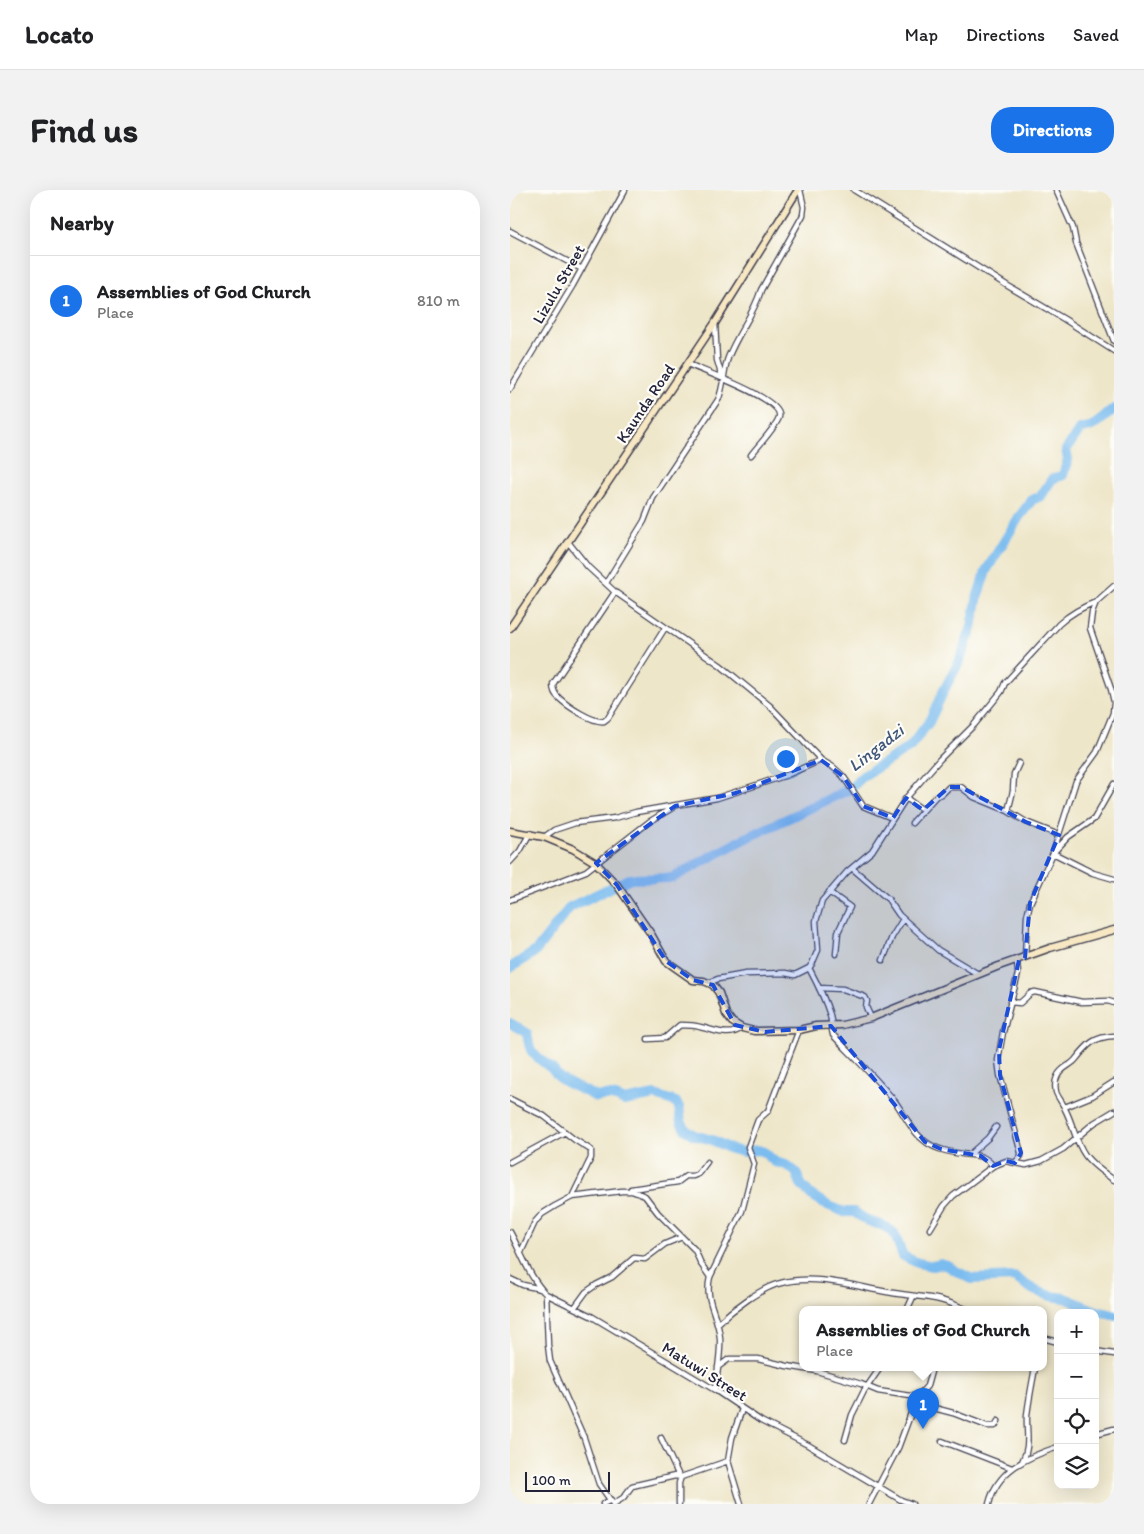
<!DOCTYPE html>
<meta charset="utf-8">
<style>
body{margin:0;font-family:Itim,sans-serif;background:#f2f2f2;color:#202124}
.controls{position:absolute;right:15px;bottom:15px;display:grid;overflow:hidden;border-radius:10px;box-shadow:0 5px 20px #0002}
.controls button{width:45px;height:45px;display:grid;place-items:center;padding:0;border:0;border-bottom:1px solid #e0e0e0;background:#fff;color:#202124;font:25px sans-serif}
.scale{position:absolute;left:15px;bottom:12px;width:85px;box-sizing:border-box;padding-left:5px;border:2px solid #22223b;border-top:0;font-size:14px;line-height:18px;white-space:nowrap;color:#22223b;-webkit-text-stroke:4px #fdfcf7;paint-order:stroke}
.you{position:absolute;left:275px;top:568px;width:18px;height:18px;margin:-12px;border:4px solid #fff;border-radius:50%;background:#1a73e8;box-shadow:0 0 0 8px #1a73e833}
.badge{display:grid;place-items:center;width:32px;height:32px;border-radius:50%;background:#1a73e8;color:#fff;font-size:16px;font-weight:700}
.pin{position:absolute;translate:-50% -41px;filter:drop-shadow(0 1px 2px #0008)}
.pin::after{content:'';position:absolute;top:26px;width:18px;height:15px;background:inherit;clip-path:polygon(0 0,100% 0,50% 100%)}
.popup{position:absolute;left:289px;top:1116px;width:248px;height:65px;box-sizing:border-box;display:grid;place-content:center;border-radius:10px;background:#fff;filter:drop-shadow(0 1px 4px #0005);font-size:16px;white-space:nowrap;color:#757577}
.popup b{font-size:19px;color:#202124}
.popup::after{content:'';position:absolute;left:50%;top:100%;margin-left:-10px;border:10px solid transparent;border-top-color:#fff}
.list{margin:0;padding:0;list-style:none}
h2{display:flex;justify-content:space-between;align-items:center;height:65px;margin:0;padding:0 20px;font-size:21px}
h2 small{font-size:16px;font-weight:400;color:#757577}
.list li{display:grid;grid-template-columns:32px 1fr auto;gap:15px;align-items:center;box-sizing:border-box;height:90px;padding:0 20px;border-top:1px solid #e0e0e0}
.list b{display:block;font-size:19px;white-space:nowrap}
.list p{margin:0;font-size:16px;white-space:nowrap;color:#757577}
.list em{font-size:16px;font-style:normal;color:#757577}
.icon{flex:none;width:28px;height:28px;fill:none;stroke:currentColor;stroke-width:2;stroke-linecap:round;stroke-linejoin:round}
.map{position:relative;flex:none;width:604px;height:1314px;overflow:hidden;border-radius:20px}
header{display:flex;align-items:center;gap:30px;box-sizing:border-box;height:70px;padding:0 25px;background:#fff;border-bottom:1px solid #e0e0e0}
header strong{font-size:24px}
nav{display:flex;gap:28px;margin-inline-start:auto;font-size:18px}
.intro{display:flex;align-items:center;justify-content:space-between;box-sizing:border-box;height:120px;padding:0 30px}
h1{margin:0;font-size:35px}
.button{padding:12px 22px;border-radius:20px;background:#1a73e8;color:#fff;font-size:18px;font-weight:700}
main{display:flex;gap:30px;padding:0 30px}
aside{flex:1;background:#fff;border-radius:20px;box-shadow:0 5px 20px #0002}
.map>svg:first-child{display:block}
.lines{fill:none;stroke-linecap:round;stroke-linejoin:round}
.river{stroke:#7abcef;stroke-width:10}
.street-casing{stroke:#413f50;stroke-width:7}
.secondary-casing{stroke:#413f50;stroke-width:9}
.street{stroke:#fff;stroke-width:4.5}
.secondary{stroke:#f7e8c3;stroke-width:6}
.marked{fill:#1d4ed8;fill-opacity:0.2;stroke:#1d4ed8;stroke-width:4;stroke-dasharray:10 6;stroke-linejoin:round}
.labels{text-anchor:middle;stroke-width:4.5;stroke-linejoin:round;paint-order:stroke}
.street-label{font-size:16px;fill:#22223b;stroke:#fdfcf7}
.water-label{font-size:18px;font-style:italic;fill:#41587a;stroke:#fdfcf7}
</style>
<header>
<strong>Locato</strong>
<nav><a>Map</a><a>Directions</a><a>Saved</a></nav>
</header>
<div class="intro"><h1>Find us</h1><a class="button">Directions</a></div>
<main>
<aside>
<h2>Nearby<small></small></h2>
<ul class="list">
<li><span class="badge">1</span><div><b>Assemblies of God Church</b><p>Place</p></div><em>810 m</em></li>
</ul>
</aside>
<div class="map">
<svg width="604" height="1314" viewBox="0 0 604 1314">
<rect width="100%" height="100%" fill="#fdfcf7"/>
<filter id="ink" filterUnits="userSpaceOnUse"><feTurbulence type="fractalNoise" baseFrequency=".02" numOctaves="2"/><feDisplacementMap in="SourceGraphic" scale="10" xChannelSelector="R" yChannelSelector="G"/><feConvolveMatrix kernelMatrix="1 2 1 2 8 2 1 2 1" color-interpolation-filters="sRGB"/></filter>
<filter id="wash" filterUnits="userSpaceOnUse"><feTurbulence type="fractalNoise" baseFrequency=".0096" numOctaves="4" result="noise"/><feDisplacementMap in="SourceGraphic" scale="20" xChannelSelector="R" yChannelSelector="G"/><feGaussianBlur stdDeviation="1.12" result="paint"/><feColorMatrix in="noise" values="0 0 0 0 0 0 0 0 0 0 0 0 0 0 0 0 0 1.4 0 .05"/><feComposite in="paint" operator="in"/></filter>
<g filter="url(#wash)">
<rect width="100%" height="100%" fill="#eee6c9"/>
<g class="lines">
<path class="river" d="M 0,778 L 26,761 L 60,717 L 119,689 L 162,688 L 232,650 L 340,599 L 353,586 L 400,557 L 419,532 L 435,498 L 450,470 L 462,437 L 468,405 L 476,381 L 509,327 L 522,310 L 531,306 L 542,289 L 553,285 L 558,269 L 556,260 L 570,239 C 584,239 594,227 604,219
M 0,833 L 17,843 C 20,863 21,863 37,875 C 43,878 46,885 51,889 C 63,897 75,900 86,907 C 97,905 105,905 114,911 L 145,905 L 166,912 L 169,917 L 171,932 L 176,940 L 184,945 L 202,950 L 221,959 L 233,962 L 248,960 L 254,962 L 265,972 L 276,975 L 286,982 L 291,994 L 301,1005 L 317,1015 L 334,1022 L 344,1022 L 358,1031 L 374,1036 L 384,1043 L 393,1066 L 408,1073 L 423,1076 L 430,1074 L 438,1076 L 446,1081 L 462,1089 L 504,1087 L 524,1100 L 541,1106 L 555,1108 L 584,1120 L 604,1125"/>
</g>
</g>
<g filter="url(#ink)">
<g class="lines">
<defs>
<path id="street" d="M 344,0 L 498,96 L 554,129 L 604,161
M 546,0 L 563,38 L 566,53 L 604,151
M 0,41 L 72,79
M 205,133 L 207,170 L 212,187
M 178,174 C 192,181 274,209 269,227 C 267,236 247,257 241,265
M 0,199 L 63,95 L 115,0
M 58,352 L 78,377 L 105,402 L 210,475 L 260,516 L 311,570 L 323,577 L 333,586 L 353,616 L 382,628
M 96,393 L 134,331 L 143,308 L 208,210 C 214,198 213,181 218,168 C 227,144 244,124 251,100 L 293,25 L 294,17 L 290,0
M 105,402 L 43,494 C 43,499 44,504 49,508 C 57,516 83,533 94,531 L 98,528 L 155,438
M 604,594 L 584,629 L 558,647 L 543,663 L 583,683 L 604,689
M 396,608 L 413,620
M 498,621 L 503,601 L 504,584 L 509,573
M 402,633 L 426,606 L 432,604 L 439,597 L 451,597 L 464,607 L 498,621 L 516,632 L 549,645
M 34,647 L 44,640 L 65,633 L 105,628 L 126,622 L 207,608 L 277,585 L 311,570
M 0,672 L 10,661 L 20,643
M 342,678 L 378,709 L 389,725 L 428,760 L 468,784
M 319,702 L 340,717 L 328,742 L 326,764
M 0,710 L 76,681 L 139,632 L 162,618
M 515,767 L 517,726 L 520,713 L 543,663 L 566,591 L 587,562 L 603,523 L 604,512 L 601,499 L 580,438 L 582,422 L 586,412 L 604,396
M 373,770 L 382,747 L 393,729
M 299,778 C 307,793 315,809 320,825 C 322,832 321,838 323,845 C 344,867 367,889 386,913 C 396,927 402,942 416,952 C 425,959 442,963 453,964 C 466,966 474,964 483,976
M 198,793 L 208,789 L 236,784 L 275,783 L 285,785 L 299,778 L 302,774 L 308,760 L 306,731 L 312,711 L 337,682 L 362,661 L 396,608 L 430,569 L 464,535 L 491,502 L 495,493 L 549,434 C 560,424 572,417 586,412
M 309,798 L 333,799 L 355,807 L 357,811 L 356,817 L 361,828
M 500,812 L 510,813 L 521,803 L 525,802 L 572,812 L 598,811 L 604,813
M 604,846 C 584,847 578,854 566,869 C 561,876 551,877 547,887 C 545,891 545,897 546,902 C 548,908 553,913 555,919 C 563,934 565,951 575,965 C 582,975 594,983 604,990
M 138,849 L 155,848 L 170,835 C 177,835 184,835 190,837 C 205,840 218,848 232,838
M 0,909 L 34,926 L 65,950 L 81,960 L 81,968 L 62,1007
M 555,917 L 582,906 L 604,892
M 460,964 L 478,948 L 486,937
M 0,972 L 55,942
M 505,973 L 511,966 L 511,963 L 490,885 L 488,870 L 493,842 L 508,784 L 507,771
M 121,999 L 168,992 L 176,986 L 183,986 L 188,984 L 197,972
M 420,1039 L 434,1016 L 443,1006 L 483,976 L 496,971 L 516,975 L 531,971 L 553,959 L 584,933 L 604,921
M 0,1042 C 11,1062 20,1089 36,1104 L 81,1126 L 205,1200 L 251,1231 L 298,1255 L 391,1310 L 402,1314
M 11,1062 L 25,1032 L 32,1024 L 45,1016 L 62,1007 L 112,1001 L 122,1001 L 135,1006 L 148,1023 L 185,1060 L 191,1074 L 200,1087
M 0,1089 L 13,1095 L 31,1099
M 36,1104 L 38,1155 L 40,1171 L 74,1248 L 89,1294 L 103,1314
M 65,1117 L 76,1102 L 86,1095 L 102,1087 L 124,1068 L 135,1069 L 155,1054 L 172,1047
M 397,1120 L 403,1107
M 207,1134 C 222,1120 252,1097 271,1093 C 306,1084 343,1096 377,1102 C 393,1105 410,1106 426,1109 C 437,1111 448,1116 458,1120
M 533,1148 L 548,1152
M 585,1161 L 604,1164
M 208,1177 L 219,1169 L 248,1169 L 277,1176 L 307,1181 L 351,1194 L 368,1201 L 407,1207
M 205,1200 C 207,1183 211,1165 210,1148 C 208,1124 194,1111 200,1087 L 232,1021 L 244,974 L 238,957 L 248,930 L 258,921 L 289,840
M 405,1213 L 443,1223 L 477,1236 L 485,1236 L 488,1231
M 585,1244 L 604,1239
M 151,1248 L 169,1286
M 335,1250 L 342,1225 L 354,1201 L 370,1178
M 432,1251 L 502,1278
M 512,1272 C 521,1256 516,1242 517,1225 C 519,1209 522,1194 525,1178
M 93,1314 L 101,1310
M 103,1314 L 113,1308 L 122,1296 L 165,1286 L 171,1287
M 169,1314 L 169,1293 L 171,1287 L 218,1271
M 231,1314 L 218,1271 L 222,1248 L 232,1219
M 359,1314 L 388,1258 L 407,1207 L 417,1196 L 422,1178
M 479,1314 C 487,1280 517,1267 548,1257"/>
<path id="secondary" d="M 0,438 L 205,133 L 288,0
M 0,641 L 34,647 L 63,659 L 86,673 L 107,695 L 141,744 L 156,771 L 183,790 L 194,791 L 203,795 L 209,803 L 216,824 L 222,832 L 232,838 L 244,841 L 289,840 L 306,836 L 332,835 L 361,828 L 489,776 L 540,758 L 604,740"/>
</defs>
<use href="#street" class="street-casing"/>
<use href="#secondary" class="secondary-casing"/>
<use href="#street" class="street"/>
<use href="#secondary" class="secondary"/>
</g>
</g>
<path class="marked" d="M 311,570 L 333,586 L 353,616 L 383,628 L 396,608 L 413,620 L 439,597 L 451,597 L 516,632 L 549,645 L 520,713 L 515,768 L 509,770 L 489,860 L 490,885 L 511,963 L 505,973 L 496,971 L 483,976 L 471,966 L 431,959 L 415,952 L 321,836 L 255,842 L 225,835 L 203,795 L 183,790 L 156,771 L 107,695 L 86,673 L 165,616 L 226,603 Z"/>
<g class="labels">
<g class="street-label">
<text transform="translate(48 94) rotate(-60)" y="6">Lizulu Street</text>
<text transform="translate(135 213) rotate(-56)" y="6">Kaunda Road</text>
<text transform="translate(195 1181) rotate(32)" y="6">Matuwi Street</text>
</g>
<g class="water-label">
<text transform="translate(366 558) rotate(-38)" y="6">Lingadzi</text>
</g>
</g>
</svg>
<div class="controls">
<button>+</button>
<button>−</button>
<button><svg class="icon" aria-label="locate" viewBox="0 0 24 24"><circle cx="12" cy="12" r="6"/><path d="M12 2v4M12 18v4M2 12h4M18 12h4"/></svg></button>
<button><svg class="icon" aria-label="layers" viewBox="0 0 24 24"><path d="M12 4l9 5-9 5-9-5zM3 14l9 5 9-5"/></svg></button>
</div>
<div class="scale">100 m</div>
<div class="you"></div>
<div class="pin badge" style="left:413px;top:1239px">1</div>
<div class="popup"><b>Assemblies of God Church</b>Place</div>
</div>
</main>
